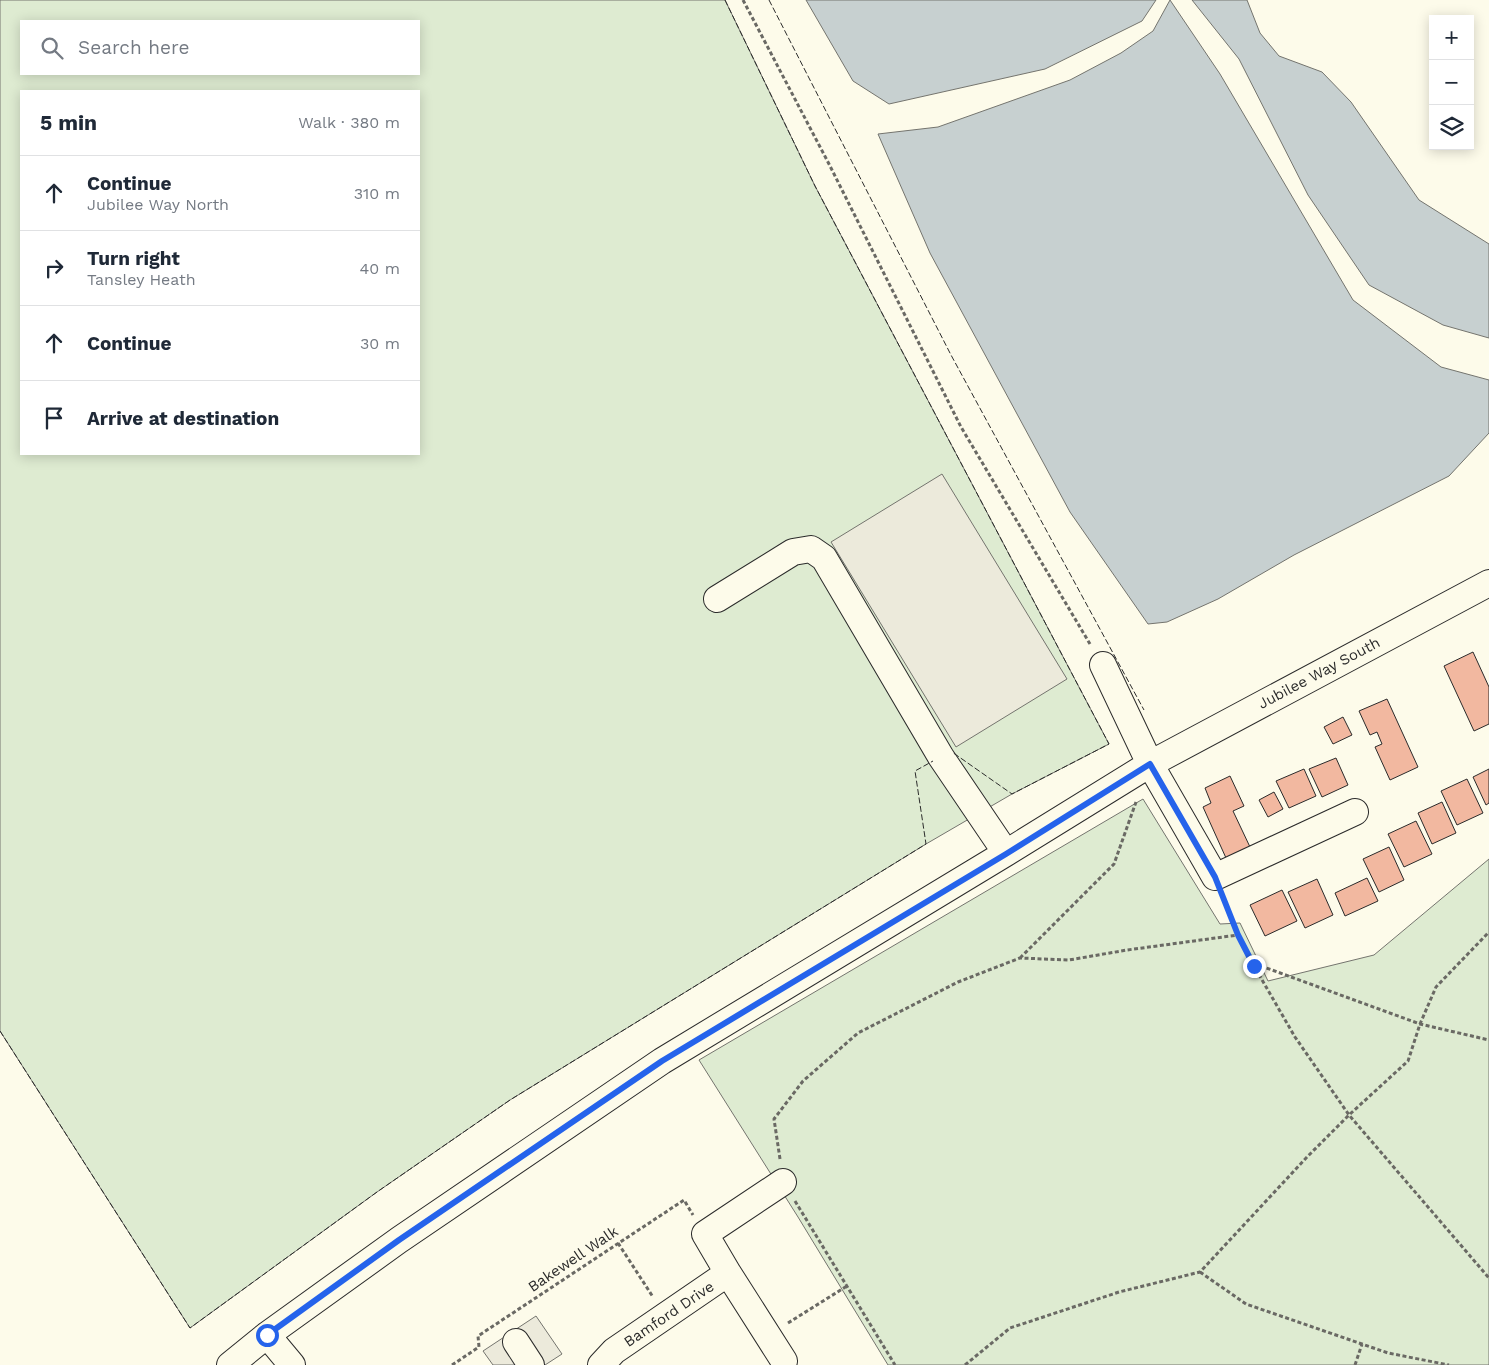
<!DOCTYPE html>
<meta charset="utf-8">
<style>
body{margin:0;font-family:"Work Sans",sans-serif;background:#f6f6f7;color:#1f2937}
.controls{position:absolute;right:15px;top:15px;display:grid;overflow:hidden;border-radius:0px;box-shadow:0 2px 12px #0003}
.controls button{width:45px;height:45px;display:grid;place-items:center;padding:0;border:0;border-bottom:1px solid #e0e1e3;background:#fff;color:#1f2937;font:25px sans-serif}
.stop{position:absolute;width:15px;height:15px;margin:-11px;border:4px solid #2563eb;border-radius:50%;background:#fff}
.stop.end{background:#2563eb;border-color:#fff;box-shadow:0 1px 5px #0008}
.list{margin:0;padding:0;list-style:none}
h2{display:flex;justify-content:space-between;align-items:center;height:65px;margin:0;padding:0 20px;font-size:21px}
h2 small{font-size:16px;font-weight:400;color:#747a83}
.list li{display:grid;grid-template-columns:32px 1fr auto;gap:15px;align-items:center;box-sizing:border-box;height:75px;padding:0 20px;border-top:1px solid #e0e1e3}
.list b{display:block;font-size:19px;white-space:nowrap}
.list p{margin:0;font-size:16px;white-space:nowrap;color:#747a83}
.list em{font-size:16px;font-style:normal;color:#747a83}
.icon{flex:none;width:28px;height:28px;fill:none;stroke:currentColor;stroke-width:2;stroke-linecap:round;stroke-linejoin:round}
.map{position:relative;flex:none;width:1489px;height:1365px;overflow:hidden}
.search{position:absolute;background:#fff;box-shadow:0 2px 12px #0003;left:20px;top:20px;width:400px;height:55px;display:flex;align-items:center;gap:12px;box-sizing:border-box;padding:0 18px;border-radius:0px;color:#747a83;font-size:19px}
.panel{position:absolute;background:#fff;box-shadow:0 2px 12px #0003;left:20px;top:90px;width:400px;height:365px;border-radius:0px}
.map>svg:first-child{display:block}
.green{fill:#deebd1;stroke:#74746e;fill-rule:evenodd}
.parking{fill:#eceadb;stroke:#74746e}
.water{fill:#c7d0d0;stroke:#74746e}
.building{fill:#f2b8a0;stroke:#2b2b2b}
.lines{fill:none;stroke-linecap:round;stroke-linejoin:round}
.minor-casing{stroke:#2b2b2b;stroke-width:28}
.path{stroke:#6a6964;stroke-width:3;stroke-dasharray:4 2.5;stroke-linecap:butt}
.minor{stroke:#fdfbea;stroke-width:26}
.fence{stroke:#2b2b2b;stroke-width:1;stroke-dasharray:6 2.5;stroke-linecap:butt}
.route{stroke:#2563eb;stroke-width:6}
.labels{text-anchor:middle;stroke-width:4;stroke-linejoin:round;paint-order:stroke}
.street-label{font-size:15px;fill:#2b2b2b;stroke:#fdfbea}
</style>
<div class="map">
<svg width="1489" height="1365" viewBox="0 0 1489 1365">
<rect width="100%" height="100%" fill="#fdfbea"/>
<path class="green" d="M 0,0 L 725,0 L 815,186 L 1109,744 L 1012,794 L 926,844 L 510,1100 L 377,1192 L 190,1328 L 0,1031 ZM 21,21 L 419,21 L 419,74 L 21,74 ZM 21,91 L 419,91 L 419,454 L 21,454 Z
M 1143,799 L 1220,924 L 1240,923 L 1268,981 L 1374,955 L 1489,859 L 1489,1365 L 888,1365 L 798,1217 L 699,1060 Z"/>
<path class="parking" d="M 942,474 L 1067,679 L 956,747 L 831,542 Z
M 536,1316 L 562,1354 L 545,1365 L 493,1365 L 483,1351 Z"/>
<path class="water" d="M 806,0 L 1156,0 L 1142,21 L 1045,69 L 889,104 L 853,81 Z
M 1170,0 L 1220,74 L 1353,300 L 1441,367 L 1489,380 L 1489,433 L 1449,476 L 1294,555 L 1218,599 L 1167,622 L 1148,624 L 1070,512 L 930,253 L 878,134 L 938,127 L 1070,80 L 1121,53 L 1153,31 Z
M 1192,0 L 1247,0 L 1260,33 L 1279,56 L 1322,72 L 1351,102 L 1419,200 L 1489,244 L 1489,338 L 1443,325 L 1369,285 L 1308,195 L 1239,59 Z"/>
<path class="building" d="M 1473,652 L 1489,687 L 1489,724 L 1474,731 L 1444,666 Z
M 1387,699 L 1418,767 L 1390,780 L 1375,747 L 1382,744 L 1377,732 L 1370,735 L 1359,711 Z
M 1343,717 L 1352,735 L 1333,744 L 1324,727 Z
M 1336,758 L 1348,785 L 1322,797 L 1309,769 Z
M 1304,769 L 1316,796 L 1289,808 L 1276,781 Z
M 1489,769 L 1489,803 L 1486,805 L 1473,777 Z
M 1230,776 L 1244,806 L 1233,811 L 1250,847 L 1226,858 L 1203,807 L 1211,803 L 1205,788 Z
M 1467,779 L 1483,813 L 1457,825 L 1441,791 Z
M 1274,792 L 1283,809 L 1268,817 L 1259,800 Z
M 1442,802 L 1456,833 L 1432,844 L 1418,813 Z
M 1416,821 L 1432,854 L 1404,867 L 1388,834 Z
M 1389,847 L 1404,880 L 1379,892 L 1363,859 Z
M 1367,878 L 1378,901 L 1345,916 L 1335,893 Z
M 1317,879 L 1333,915 L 1305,928 L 1288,892 Z
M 1282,890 L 1297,921 L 1265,936 L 1250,905 Z"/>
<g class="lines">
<defs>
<path id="minor" d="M 717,599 L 793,552 L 811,549 L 824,558 L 941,757 L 1006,853
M 1103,665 L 1150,764 L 1215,877 L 1355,812
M 728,1273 L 705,1234 L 783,1182
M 267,1335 L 292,1365
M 516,1342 L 531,1365
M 230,1365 L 267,1335 L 399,1240 L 662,1061 L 1006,853 L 1150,764 L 1489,583
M 601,1365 L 614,1351 L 728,1273 L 784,1361"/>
</defs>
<use href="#minor" class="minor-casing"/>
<path class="path" d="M 743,0 L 829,164 L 961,427 L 1090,644
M 1223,898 L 1238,935 L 1254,966 L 1295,1037 L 1349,1115 L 1489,1278
M 1020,958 L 1114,864 L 1136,802
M 1254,966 L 1261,966 L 1420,1024 L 1489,1040
M 780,1159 L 774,1119 L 803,1081 L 858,1033 L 958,982 L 1020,958 L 1069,960 L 1127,950 L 1238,935
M 795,1201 L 895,1365
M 618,1243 L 653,1297
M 1200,1272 L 1246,1304 L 1388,1353 L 1449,1365
M 788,1323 L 847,1286
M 452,1365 L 479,1347 L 478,1336 L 684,1200 L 693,1215
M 965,1365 L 1010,1328 L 1119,1292 L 1200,1272 L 1308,1156 L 1349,1115 L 1408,1061 L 1420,1024 L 1436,987 L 1489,932
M 1355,1365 L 1362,1344"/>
<use href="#minor" class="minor"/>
<path class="fence" d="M 725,0 L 815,186 L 1109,744 L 1012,794 L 952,752
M 769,0 L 951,355 L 1144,710
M 0,1031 L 190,1328 L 377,1192 L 510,1100 L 926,844 L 915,771 L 933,761"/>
</g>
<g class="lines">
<path class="route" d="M 267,1335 L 399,1240 L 662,1061 L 1006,854 L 1150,764 L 1215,877 L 1238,935 L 1254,966"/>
</g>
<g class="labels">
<g class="street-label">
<text transform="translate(1319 673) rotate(-28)" y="5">Jubilee Way South</text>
<text transform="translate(573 1259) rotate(-34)" y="5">Bakewell Walk</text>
<text transform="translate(669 1314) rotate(-34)" y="5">Bamford Drive</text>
</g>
</g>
</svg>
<div class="controls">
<button>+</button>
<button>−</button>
<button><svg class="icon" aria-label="layers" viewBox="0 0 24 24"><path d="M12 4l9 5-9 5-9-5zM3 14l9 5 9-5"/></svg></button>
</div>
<div class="stop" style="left:267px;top:1335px"></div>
<div class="stop end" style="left:1254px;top:966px"></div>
<div class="search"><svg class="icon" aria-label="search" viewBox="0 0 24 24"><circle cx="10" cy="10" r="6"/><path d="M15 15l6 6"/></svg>Search here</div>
<section class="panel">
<h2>5 min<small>Walk · 380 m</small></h2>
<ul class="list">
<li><svg class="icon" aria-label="ahead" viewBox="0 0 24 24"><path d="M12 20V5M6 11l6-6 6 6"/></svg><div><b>Continue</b><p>Jubilee Way North</p></div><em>310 m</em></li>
<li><svg class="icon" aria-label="right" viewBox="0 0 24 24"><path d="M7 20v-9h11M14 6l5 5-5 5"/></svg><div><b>Turn right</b><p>Tansley Heath</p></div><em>40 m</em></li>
<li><svg class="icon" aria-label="ahead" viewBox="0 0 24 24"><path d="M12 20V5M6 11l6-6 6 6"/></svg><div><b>Continue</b></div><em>30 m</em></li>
<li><svg class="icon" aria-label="arrive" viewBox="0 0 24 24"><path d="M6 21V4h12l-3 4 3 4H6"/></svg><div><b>Arrive at destination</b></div></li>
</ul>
</section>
</div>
